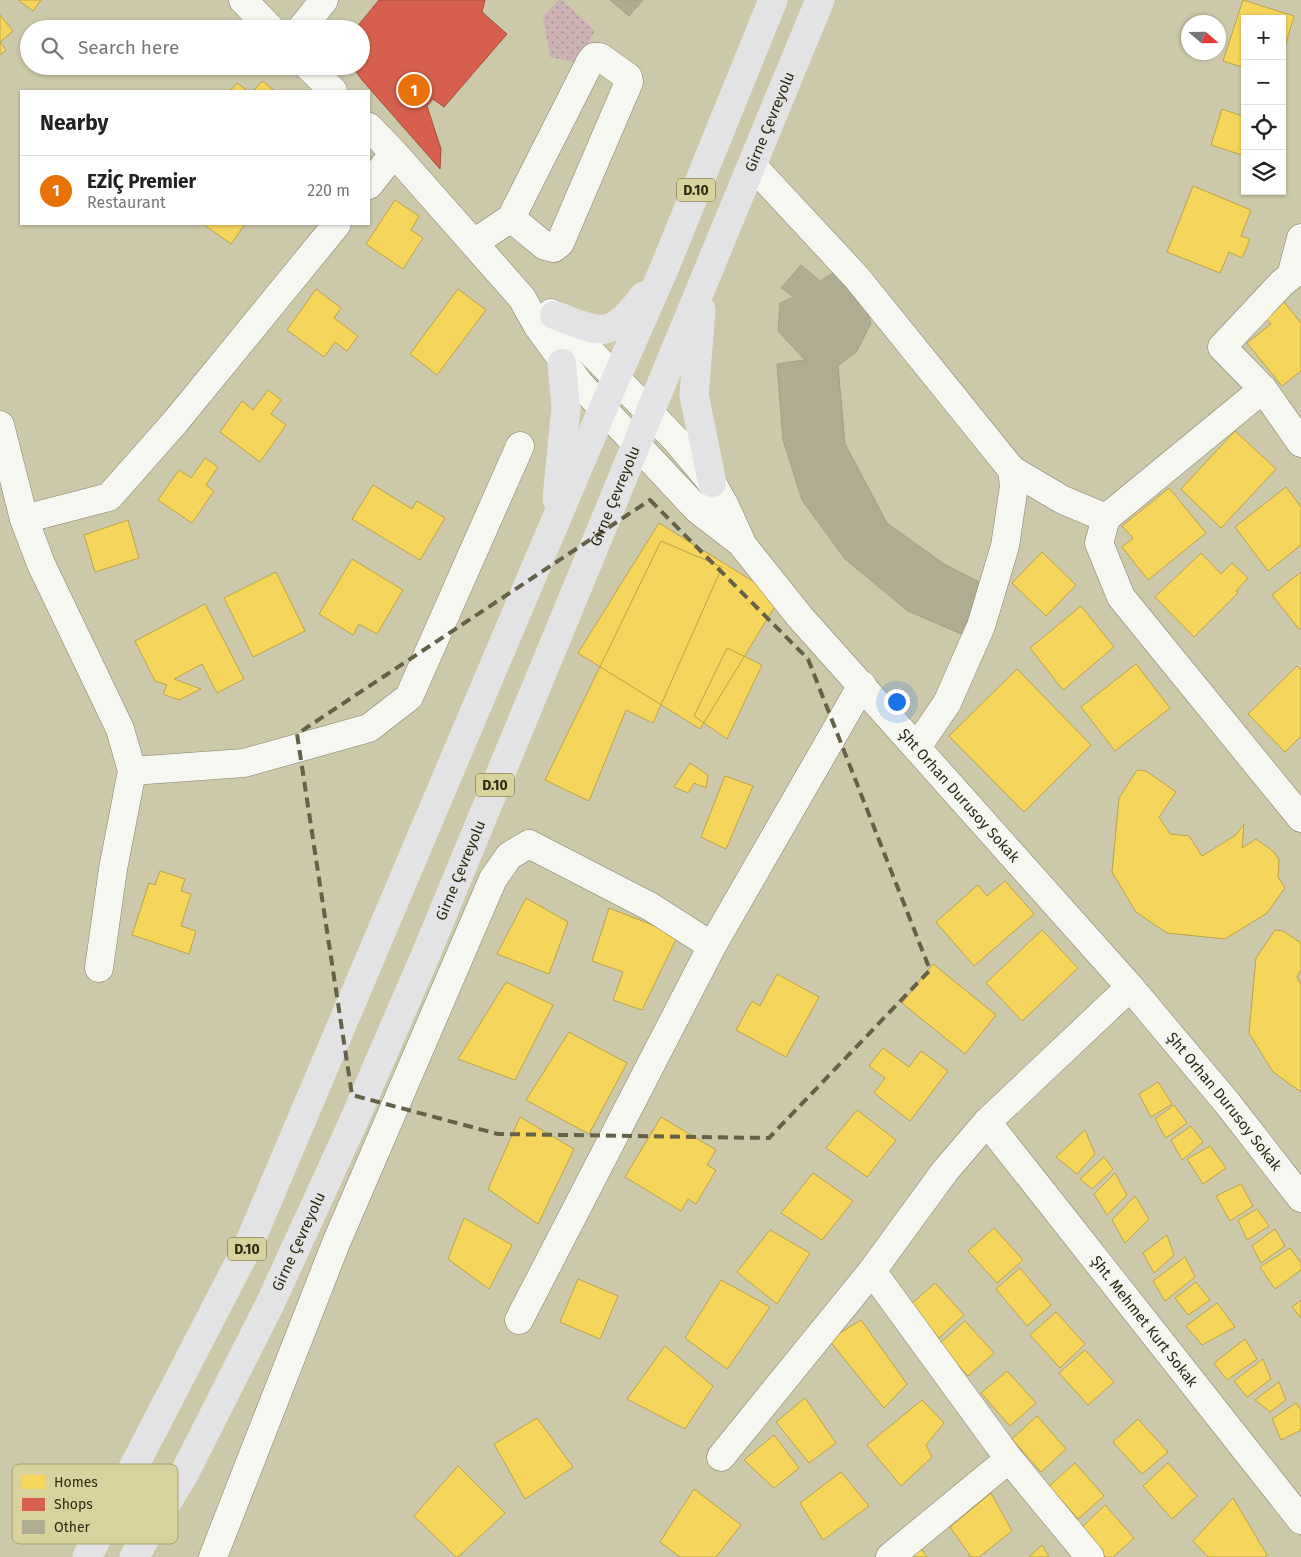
<!DOCTYPE html>
<meta charset="utf-8">
<style>
body{margin:0;font-family:"Fira Sans",sans-serif;background:#f2f2f2;color:#222}
.controls{position:absolute;right:15px;top:15px;display:grid;overflow:hidden;border-radius:0px;box-shadow:0 1px 4px #0004}
.controls button{width:45px;height:45px;display:grid;place-items:center;padding:0;border:0;border-bottom:1px solid #e0e0e0;background:#fff;color:#222;font:25px sans-serif}
.compass{position:absolute;left:1181px;top:15px;width:45px;height:45px;border-radius:50%;background:#fff;box-shadow:0 1px 4px #0004;rotate:110deg}
.you{position:absolute;left:896px;top:701px;width:18px;height:18px;margin:-12px;border:4px solid #fff;border-radius:50%;background:#1a73e8;box-shadow:0 0 0 8px #1a73e833}
.badge{display:grid;place-items:center;width:32px;height:32px;border-radius:50%;background:#656148;color:#fff;font-size:16px;font-weight:700}
.pin{position:absolute;translate:-50% -50%;border:2px solid #fff;box-shadow:0 1px 5px #0006}
.list{margin:0;padding:0;list-style:none}
h2{display:flex;justify-content:space-between;align-items:center;height:65px;margin:0;padding:0 20px;font-size:21px}
h2 small{font-size:16px;font-weight:400;color:#767676}
.list li{display:grid;grid-template-columns:32px 1fr auto;gap:15px;align-items:center;box-sizing:border-box;height:70px;padding:0 20px;border-top:1px solid #e0e0e0}
.list b{display:block;font-size:19px;white-space:nowrap}
.list p{margin:0;font-size:16px;white-space:nowrap;color:#767676}
.list em{font-size:16px;font-style:normal;color:#767676}
.icon{flex:none;width:28px;height:28px;fill:none;stroke:currentColor;stroke-width:2;stroke-linecap:round;stroke-linejoin:round}
.map{position:relative;flex:none;width:1301px;height:1557px;overflow:hidden}
.search{position:absolute;background:#fff;box-shadow:0 1px 4px #0004;left:20px;top:20px;width:350px;height:55px;display:flex;align-items:center;gap:12px;box-sizing:border-box;padding:0 18px;border-radius:28px;color:#767676;font-size:19px}
.panel{position:absolute;background:#fff;box-shadow:0 1px 4px #0004;left:20px;top:90px;width:350px;height:135px;border-radius:0px}
.map>svg:first-child{display:block}
.park{fill:url(#park-dots)}
.homes{fill:#f6d55c;stroke:#baa246}
.shops{fill:#d6604d;stroke:#a3503c}
.building{fill:#afac92;stroke:#a3a088}
.lines{fill:none;stroke-linecap:round;stroke-linejoin:round}
.minor-casing{stroke:#838069;stroke-width:29}
.highway-casing{stroke:#e8e6d9;stroke-width:29}
.minor{stroke:#f7f7f2;stroke-width:28}
.highway{stroke:#e3e3e6;stroke-width:28}
.marked{fill:none;stroke:#656148;stroke-width:4;stroke-dasharray:10 6;stroke-linejoin:round}
.labels{text-anchor:middle;stroke-width:5;stroke-linejoin:round;paint-order:stroke}
.shield{fill:#dad29c;stroke:#615c3d;stroke-width:1}
.shield-label{font-size:14px;font-weight:bold;fill:#2d2a14}
.street-label{font-size:15px;fill:#2d2a14;stroke:#dad29c}
.key{fill:#dad29c;stroke:#a6a073;stroke-width:1}
.key-label{font-size:14px;fill:#2d2a14}
</style>
<div class="map">
<svg width="1301" height="1557" viewBox="0 0 1301 1557">
<defs>
<pattern id="park-dots" width="8" height="8" patternUnits="userSpaceOnUse" patternTransform="scale(1.25)"><rect width="8" height="8" fill="#cdb2b4"/><path d="M2 2h.1M6 6h.1" fill="none" stroke="#a79191" stroke-width="1.8" stroke-linecap="round"/></pattern>
</defs>
<rect width="100%" height="100%" fill="#ccc8aa"/>
<path class="park" d="M 559,0 L 562,0 L 595,31 L 578,63 L 550,57 L 543,16 Z"/>
<path class="homes" d="M 18,0 L 41,0 L 33,11 Z
M 1243,0 L 1294,16 L 1284,50 L 1282,49 L 1282,19 L 1245,19 L 1245,68 L 1223,61 Z
M 0,15 L 13,31 L 0,42 Z
M 0,42 L 6,50 L 0,55 Z
M 262,81 L 275,91 L 254,91 Z
M 237,83 L 248,91 L 230,91 Z
M 1222,109 L 1245,117 L 1245,156 L 1211,145 Z
M 1193,186 L 1251,210 L 1241,236 L 1250,239 L 1242,258 L 1229,252 L 1220,273 L 1167,252 Z
M 395,200 L 419,216 L 411,230 L 423,238 L 403,269 L 366,244 Z
M 203,224 L 245,224 L 231,244 Z
M 316,289 L 341,308 L 334,318 L 358,336 L 347,351 L 335,342 L 324,357 L 287,330 Z
M 458,289 L 486,310 L 437,375 L 410,354 Z
M 1284,302 L 1301,323 L 1301,371 L 1282,386 L 1247,343 L 1271,324 L 1266,318 Z
M 268,390 L 281,400 L 271,414 L 286,425 L 260,462 L 220,432 L 242,401 L 253,410 Z
M 1235,431 L 1276,469 L 1221,528 L 1181,489 Z
M 205,458 L 218,467 L 206,485 L 214,491 L 192,523 L 158,500 L 179,470 L 191,478 Z
M 373,485 L 412,509 L 417,501 L 445,518 L 420,560 L 352,519 Z
M 1286,487 L 1301,507 L 1301,545 L 1268,571 L 1235,527 Z
M 1169,488 L 1206,533 L 1148,580 L 1122,547 L 1133,538 L 1122,526 Z
M 128,520 L 139,558 L 95,572 L 84,535 Z
M 659,523 L 780,598 L 700,729 L 578,653 Z
M 661,541 L 722,567 L 653,723 L 626,710 L 589,801 L 545,780 Z
M 1042,552 L 1076,585 L 1046,616 L 1012,583 Z
M 1201,553 L 1221,574 L 1232,563 L 1248,578 L 1236,591 L 1238,593 L 1194,637 L 1155,597 Z
M 352,559 L 403,590 L 377,634 L 359,624 L 353,635 L 319,614 Z
M 276,572 L 305,631 L 253,657 L 224,598 Z
M 1301,572 L 1301,628 L 1299,629 L 1272,595 Z
M 205,604 L 244,679 L 217,693 L 202,664 L 174,679 L 201,689 L 179,700 L 163,694 L 167,685 L 155,681 L 135,641 Z
M 1081,606 L 1114,647 L 1063,690 L 1030,648 Z
M 727,648 L 762,665 L 727,739 L 694,716 Z
M 1136,664 L 1170,708 L 1115,751 L 1081,707 Z
M 1297,666 L 1301,670 L 1301,736 L 1285,752 L 1248,714 Z
M 1017,669 L 1091,745 L 1024,812 L 949,736 Z
M 690,763 L 708,775 L 706,788 L 694,783 L 688,793 L 674,787 Z
M 1137,770 L 1146,771 L 1176,792 L 1159,817 L 1170,834 L 1189,836 L 1202,856 L 1236,835 L 1244,824 L 1242,848 L 1256,839 L 1274,852 L 1279,860 L 1278,877 L 1285,888 L 1267,913 L 1225,939 L 1167,933 L 1136,912 L 1112,872 L 1119,798 Z
M 725,776 L 753,786 L 726,849 L 701,837 Z
M 160,871 L 185,879 L 181,891 L 191,894 L 181,926 L 196,931 L 189,954 L 132,935 L 149,883 L 155,885 Z
M 1005,881 L 1034,914 L 974,966 L 936,922 L 978,885 L 987,896 Z
M 526,898 L 568,922 L 549,974 L 497,954 Z
M 609,908 L 678,935 L 642,1010 L 613,1000 L 623,972 L 592,961 Z
M 1042,930 L 1078,968 L 1022,1021 L 986,983 Z
M 1275,930 L 1283,931 L 1301,943 L 1301,970 L 1297,977 L 1301,984 L 1301,1092 L 1273,1072 L 1249,1033 L 1256,958 Z
M 933,964 L 996,1015 L 965,1054 L 902,1003 Z
M 777,974 L 819,997 L 786,1057 L 736,1030 L 752,1001 L 760,1006 Z
M 506,982 L 553,1005 L 515,1080 L 458,1059 Z
M 569,1032 L 627,1063 L 589,1134 L 526,1100 Z
M 883,1048 L 909,1067 L 921,1051 L 948,1071 L 910,1121 L 874,1093 L 885,1078 L 869,1066 Z
M 1158,1082 L 1172,1104 L 1151,1117 L 1139,1094 Z
M 1174,1105 L 1187,1123 L 1166,1138 L 1155,1119 Z
M 857,1110 L 896,1140 L 867,1177 L 826,1148 Z
M 520,1117 L 574,1149 L 538,1224 L 488,1189 Z
M 661,1117 L 716,1150 L 707,1165 L 716,1170 L 696,1204 L 688,1199 L 681,1211 L 625,1177 Z
M 1191,1126 L 1203,1142 L 1182,1160 L 1171,1140 Z
M 1085,1130 L 1095,1154 L 1077,1174 L 1056,1157 Z
M 1210,1146 L 1226,1168 L 1203,1184 L 1187,1159 Z
M 1104,1157 L 1113,1169 L 1092,1189 L 1080,1179 Z
M 813,1173 L 853,1201 L 822,1240 L 781,1213 Z
M 1115,1173 L 1127,1195 L 1107,1215 L 1094,1194 Z
M 1241,1184 L 1253,1206 L 1230,1221 L 1216,1196 Z
M 1135,1196 L 1149,1219 L 1125,1243 L 1112,1220 Z
M 1257,1209 L 1269,1226 L 1247,1240 L 1238,1220 Z
M 464,1218 L 512,1245 L 489,1289 L 448,1259 Z
M 994,1228 L 1023,1260 L 997,1283 L 968,1251 Z
M 1275,1229 L 1285,1246 L 1261,1263 L 1252,1246 Z
M 770,1230 L 810,1253 L 777,1304 L 737,1272 Z
M 1167,1235 L 1174,1255 L 1154,1273 L 1143,1253 Z
M 1290,1248 L 1301,1263 L 1301,1270 L 1275,1289 L 1260,1267 Z
M 1185,1257 L 1195,1277 L 1165,1301 L 1153,1281 Z
M 1020,1268 L 1051,1305 L 1027,1326 L 996,1289 Z
M 578,1279 L 618,1296 L 600,1339 L 560,1322 Z
M 721,1280 L 770,1307 L 727,1369 L 685,1338 Z
M 1196,1282 L 1210,1300 L 1188,1315 L 1175,1298 Z
M 935,1283 L 964,1315 L 939,1338 L 909,1306 Z
M 1301,1300 L 1301,1318 L 1292,1307 Z
M 1217,1303 L 1235,1327 L 1202,1345 L 1186,1326 Z
M 1056,1312 L 1085,1344 L 1060,1368 L 1030,1335 Z
M 861,1320 L 907,1384 L 884,1408 L 829,1340 Z
M 965,1321 L 994,1353 L 968,1376 L 939,1344 Z
M 1245,1339 L 1257,1359 L 1227,1380 L 1214,1363 Z
M 665,1346 L 713,1386 L 685,1429 L 627,1399 Z
M 1085,1350 L 1114,1382 L 1088,1405 L 1059,1373 Z
M 1263,1359 L 1271,1379 L 1247,1397 L 1234,1381 Z
M 1007,1371 L 1036,1403 L 1010,1426 L 981,1393 Z
M 1279,1382 L 1286,1400 L 1270,1412 L 1255,1400 Z
M 805,1398 L 836,1443 L 809,1463 L 776,1422 Z
M 922,1400 L 944,1423 L 926,1445 L 932,1457 L 901,1486 L 867,1445 Z
M 1296,1403 L 1301,1410 L 1301,1430 L 1281,1440 L 1272,1419 Z
M 1037,1416 L 1066,1449 L 1041,1472 L 1012,1439 Z
M 537,1418 L 573,1467 L 525,1499 L 494,1444 Z
M 1138,1419 L 1168,1452 L 1142,1474 L 1113,1442 Z
M 774,1435 L 799,1468 L 774,1488 L 744,1460 Z
M 1075,1463 L 1104,1496 L 1078,1519 L 1049,1486 Z
M 1168,1463 L 1197,1496 L 1172,1519 L 1143,1486 Z
M 458,1466 L 505,1513 L 458,1557 L 456,1557 L 414,1516 Z
M 841,1472 L 869,1506 L 823,1540 L 800,1503 Z
M 694,1489 L 741,1525 L 716,1557 L 680,1557 L 660,1542 Z
M 991,1493 L 1012,1531 L 979,1557 L 971,1557 L 950,1527 Z
M 1233,1498 L 1267,1555 L 1265,1557 L 1208,1557 L 1193,1541 Z
M 1105,1505 L 1134,1538 L 1113,1557 L 1105,1557 L 1080,1529 Z
M 1042,1545 L 1049,1557 L 1029,1557 Z
M 921,1548 L 927,1557 L 910,1557 Z"/>
<path class="shops" d="M 379,0 L 485,0 L 482,12 L 507,34 L 444,107 L 433,99 L 427,106 L 441,149 L 440,169 L 362,80 L 352,66 L 361,66 L 361,29 L 355,29 Z"/>
<path class="building" d="M 610,0 L 643,0 L 629,16 Z
M 801,265 L 820,281 L 841,268 L 858,290 L 871,323 L 857,351 L 838,366 L 845,444 L 887,523 L 944,564 L 987,586 L 968,637 L 908,611 L 845,559 L 802,500 L 783,440 L 777,364 L 805,360 L 778,331 L 780,303 L 794,297 L 781,288 Z"/>
<g class="lines">
<defs>
<g id="minor">
<path d="M 243,0 L 271,29"/>
<path d="M 301,29 L 324,0"/>
<path d="M 308,66 L 333,91"/>
<path id="s1" d="M 369,127 L 394,153 L 522,298 L 537,325 L 579,383 L 698,510 L 741,543 L 800,617 L 1130,987 L 1228,1104 L 1301,1198"/>
<path d="M 752,165 L 857,278 L 1012,470 L 1014,486 L 1005,546 L 981,626 L 947,703 L 917,747"/>
<path d="M 369,185 L 394,153"/>
<path d="M 1301,238 L 1291,276 L 1282,283 L 1222,347 L 1263,389 L 1301,443"/>
<path d="M 474,243 L 511,218 L 590,62 L 594,57 L 600,57 L 628,77 L 629,82 L 560,243 L 554,248 L 545,246 L 511,218"/>
<path d="M 551,313 L 583,344 L 676,440 L 712,483 L 725,506 L 741,541"/>
<path d="M 0,425 L 24,519 L 41,564 L 120,729 L 132,771 L 113,869 L 99,968"/>
<path d="M 1012,470 L 1063,500 L 1106,518 L 1099,543 L 1121,597 L 1301,818"/>
<path d="M 1106,518 L 1263,389"/>
<path d="M 24,519 L 109,497 L 176,421 L 337,224"/>
<path d="M 132,771 L 244,763 L 369,728 L 409,697 L 520,446"/>
<path id="s2" d="M 987,1122 L 1301,1520"/>
<path d="M 872,1271 L 1009,1459 L 1090,1557"/>
<path d="M 519,1320 L 712,946 L 862,685"/>
<path d="M 721,1457 L 872,1271 L 945,1171 L 987,1122 L 1130,987"/>
<path d="M 213,1557 L 336,1243 L 493,879 L 509,856 L 529,844 L 651,907 L 712,946"/>
<path d="M 890,1557 L 1009,1459"/>
</g>
<g id="highway">
<path d="M 701,310 L 694,395 L 712,483"/>
<path d="M 554,315 C 601,333 610,341 644,296"/>
<path d="M 557,499 L 566,408 L 562,363"/>
<path d="M 87,1557 L 249,1244 L 616,378 L 664,269 L 773,0"/>
<path id="s3" d="M 134,1557 L 184,1474 L 270,1304 L 352,1125 L 426,954 L 820,0"/>
</g>
</defs>
<use href="#minor" class="minor-casing"/>
<use href="#highway" class="highway-casing"/>
<use href="#minor" class="minor"/>
<use href="#highway" class="highway"/>
</g>
<path class="marked" d="M 650,500 L 808,659 L 930,970 L 769,1138 L 498,1134 L 352,1095 L 297,734 Z"/>
<g class="labels">
<g class="shield">
<rect x="677" y="178.5" width="38" height="23" rx="4"/>
<rect x="476" y="773.5" width="38" height="23" rx="4"/>
<rect x="228" y="1237.5" width="38" height="23" rx="4"/>
</g>
<g class="shield-label">
<text x="696" y="195">D.10</text>
<text x="495" y="790">D.10</text>
<text x="247" y="1254">D.10</text>
</g>
<g class="street-label">
<text dy="5" stroke="none"><textPath href="#s3" startOffset="1571">Girne Çevreyolu</textPath></text>
<text dy="5" stroke="none"><textPath href="#s3" startOffset="1166">Girne Çevreyolu</textPath></text>
<text dy="5" stroke="none"><textPath href="#s1" startOffset="894">Şht Orhan Durusoy Sokak</textPath></text>
<text dy="5" stroke="none"><textPath href="#s3" startOffset="761">Girne Çevreyolu</textPath></text>
<text dy="5" stroke="none"><textPath href="#s1" startOffset="1299">Şht Orhan Durusoy Sokak</textPath></text>
<text dy="5" stroke="none"><textPath href="#s3" startOffset="356">Girne Çevreyolu</textPath></text>
<text dy="5" stroke="none"><textPath href="#s2" startOffset="254">Şht. Mehmet Kurt Sokak</textPath></text>
</g>
</g>
<rect x="12" y="1464" width="166" height="80" rx="8" class="key"/>
<rect x="22" y="1475" width="23" height="14" fill="#f6d55c"/>
<rect x="22" y="1498" width="23" height="13" fill="#d6604d"/>
<rect x="22" y="1520" width="23" height="14" fill="#afac92"/>
<g class="key-label">
<text x="54" y="1487">Homes</text>
<text x="54" y="1509">Shops</text>
<text x="54" y="1532">Other</text>
</g>
</svg>
<div class="controls">
<button>+</button>
<button>−</button>
<button><svg class="icon" aria-label="locate" viewBox="0 0 24 24"><circle cx="12" cy="12" r="6"/><path d="M12 2v4M12 18v4M2 12h4M18 12h4"/></svg></button>
<button><svg class="icon" aria-label="layers" viewBox="0 0 24 24"><path d="M12 4l9 5-9 5-9-5zM3 14l9 5 9-5"/></svg></button>
</div>
<svg class="compass" viewBox="-18 -18 36 36"><path d="M0-13l5 13h-10z" fill="#e53935"/><path d="M0 13l5-13h-10z" fill="#767676"/></svg>
<div class="you"></div>
<div class="pin badge" style="left:414px;top:90px;background:#e8710a">1</div>
<div class="search"><svg class="icon" aria-label="search" viewBox="0 0 24 24"><circle cx="10" cy="10" r="6"/><path d="M15 15l6 6"/></svg>Search here</div>
<section class="panel">
<h2>Nearby<small></small></h2>
<ul class="list">
<li><span class="badge" style="background:#e8710a">1</span><div><b>EZİÇ Premier</b><p>Restaurant</p></div><em>220 m</em></li>
</ul>
</section>
</div>
